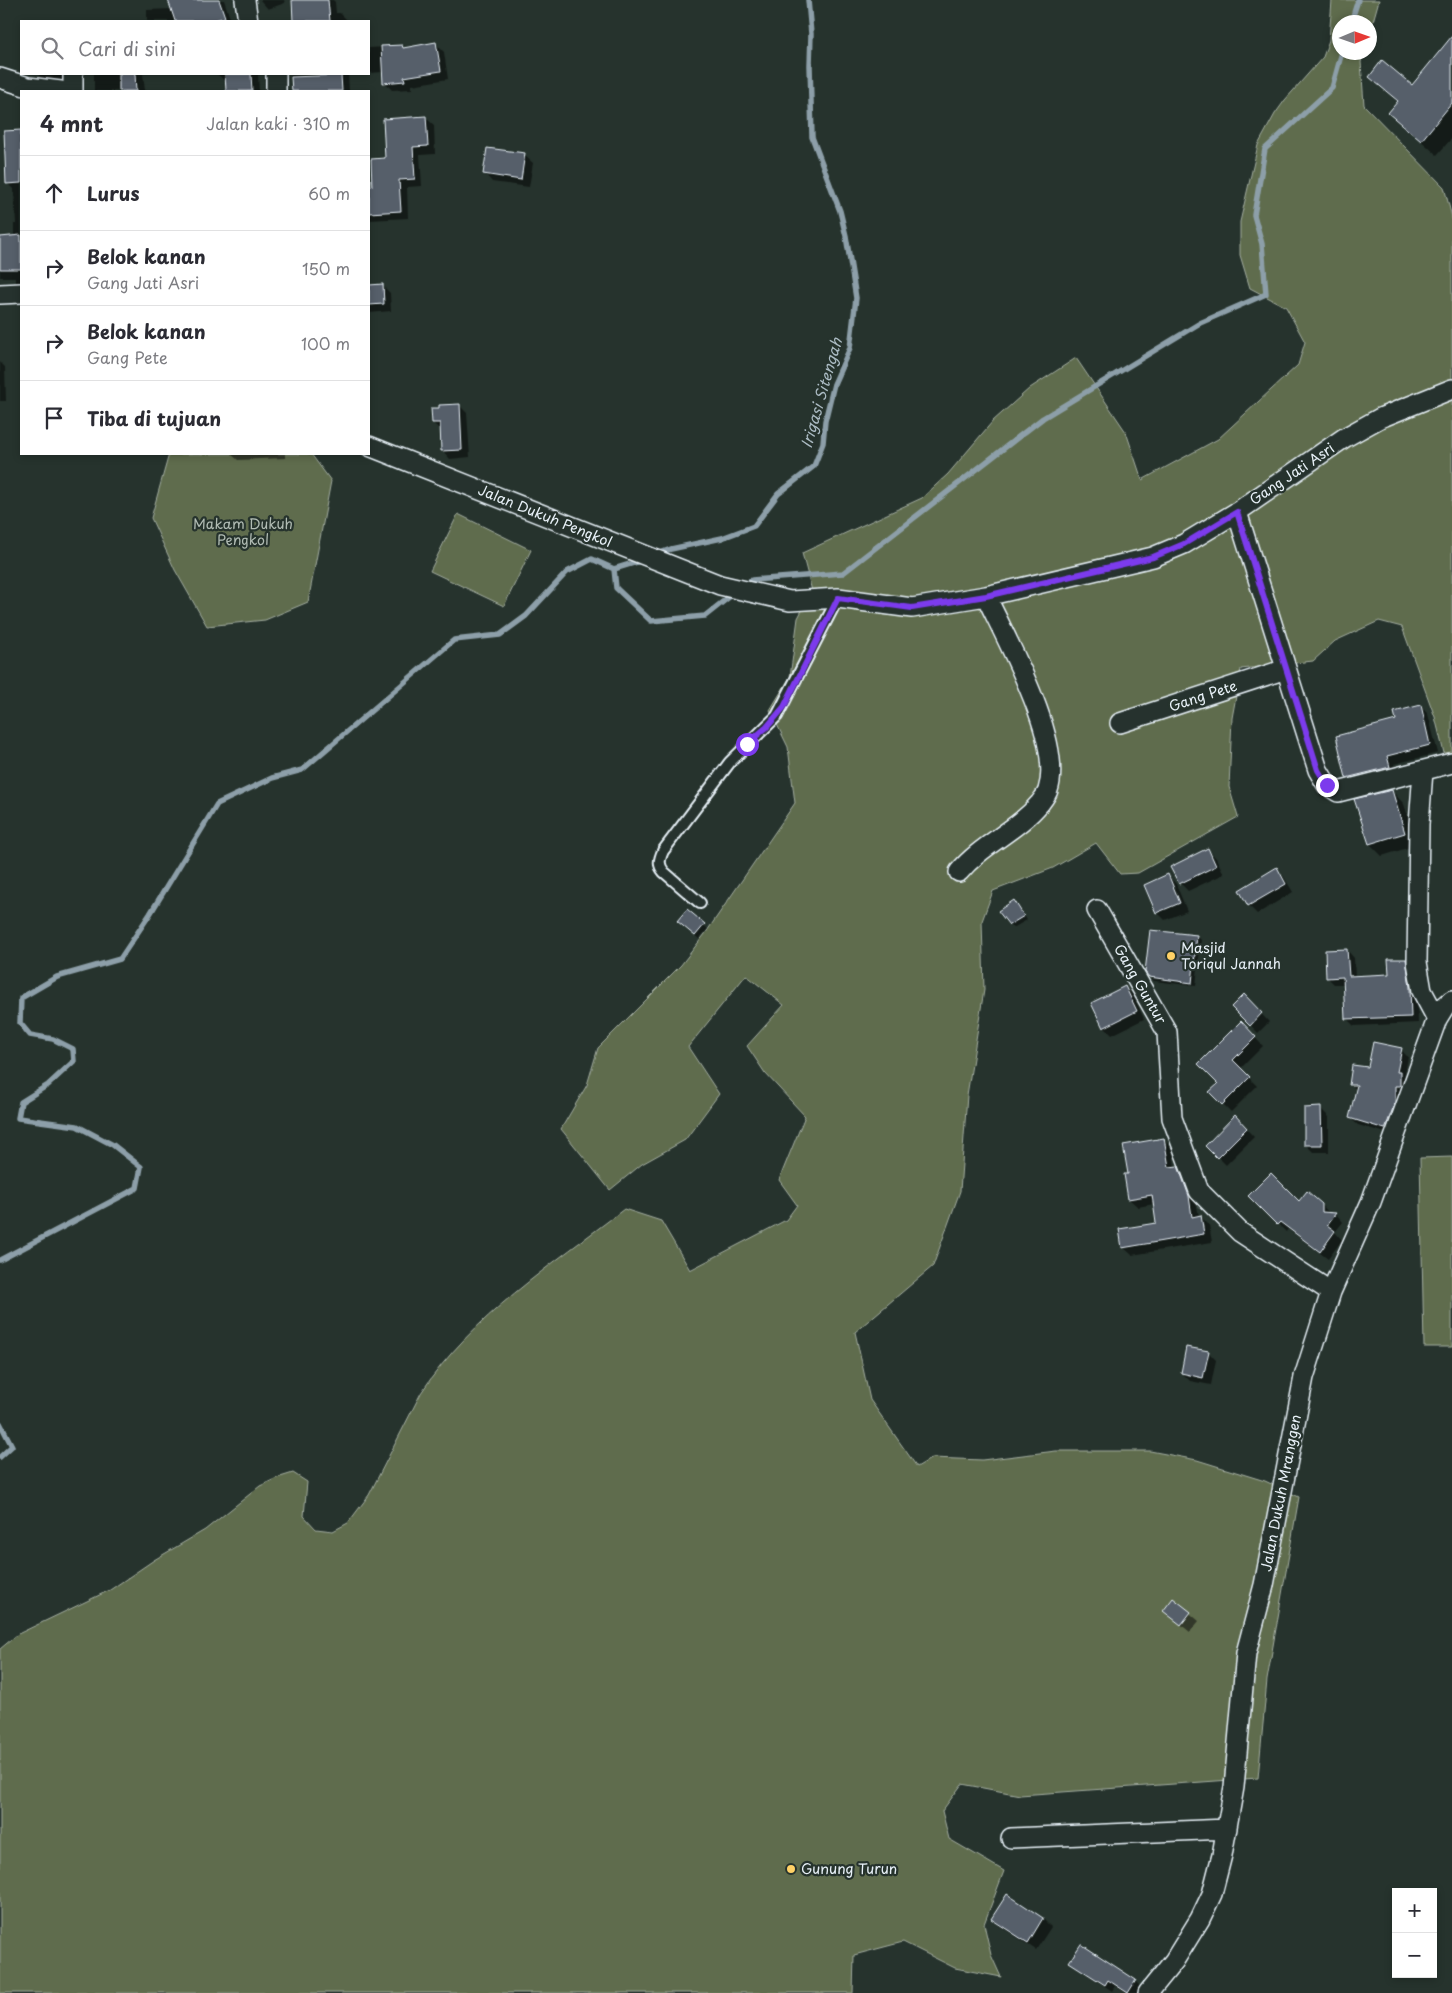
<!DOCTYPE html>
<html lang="id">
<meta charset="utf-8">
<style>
body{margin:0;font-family:"Playpen Sans",sans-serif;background:#f7f7f7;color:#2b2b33}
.controls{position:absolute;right:15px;bottom:15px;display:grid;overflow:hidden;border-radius:0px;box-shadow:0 2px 8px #0003}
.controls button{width:45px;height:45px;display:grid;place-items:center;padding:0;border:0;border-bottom:1px solid #e1e1e2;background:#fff;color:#2b2b33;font:25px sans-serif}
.compass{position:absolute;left:1332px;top:15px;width:45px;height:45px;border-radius:50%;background:#fff;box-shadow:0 2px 8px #0003;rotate:88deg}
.stop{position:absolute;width:15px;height:15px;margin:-11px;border:4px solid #7c3aed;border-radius:50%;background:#fff}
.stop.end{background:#7c3aed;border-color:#fff;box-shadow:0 1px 5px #0008}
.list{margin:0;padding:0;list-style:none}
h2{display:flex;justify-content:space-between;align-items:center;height:65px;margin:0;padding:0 20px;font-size:21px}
h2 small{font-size:16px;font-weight:400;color:#7c7c81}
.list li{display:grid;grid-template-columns:32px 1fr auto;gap:15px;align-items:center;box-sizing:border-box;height:75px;padding:0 20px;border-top:1px solid #e1e1e2}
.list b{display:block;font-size:19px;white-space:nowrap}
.list p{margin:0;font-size:16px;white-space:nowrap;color:#7c7c81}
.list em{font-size:16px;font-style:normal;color:#7c7c81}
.icon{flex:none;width:28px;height:28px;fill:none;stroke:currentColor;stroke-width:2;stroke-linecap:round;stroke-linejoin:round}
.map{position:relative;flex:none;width:1452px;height:1993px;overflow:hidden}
.search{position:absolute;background:#fff;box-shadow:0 2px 8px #0003;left:20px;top:20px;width:350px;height:55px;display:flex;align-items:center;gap:12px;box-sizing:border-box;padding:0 18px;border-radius:0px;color:#7c7c81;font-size:19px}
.panel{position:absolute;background:#fff;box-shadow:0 2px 8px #0003;left:20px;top:90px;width:350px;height:365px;border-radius:0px}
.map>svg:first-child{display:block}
.green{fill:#5f6c4d;stroke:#a4aea2}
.shadow{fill:#0007}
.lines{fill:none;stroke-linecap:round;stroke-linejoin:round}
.stream{stroke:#8d9fa9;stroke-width:5.5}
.building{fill:#575e6b;stroke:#e8f1f8}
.lane-casing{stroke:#e8f1f8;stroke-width:14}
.street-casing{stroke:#e8f1f8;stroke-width:22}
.lane{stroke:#26332d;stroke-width:10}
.street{stroke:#26332d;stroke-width:19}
.route{stroke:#7c3aed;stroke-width:6}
.poi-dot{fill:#ffd166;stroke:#26332d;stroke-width:2}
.labels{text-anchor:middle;stroke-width:4.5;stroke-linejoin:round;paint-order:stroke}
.street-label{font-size:14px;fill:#e8f1f8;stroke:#26332d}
.park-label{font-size:14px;fill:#b1bcb4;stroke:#26332d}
.poi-label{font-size:14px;fill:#e8f1f8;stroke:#26332d;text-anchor:start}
.water-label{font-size:15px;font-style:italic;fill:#abbbc3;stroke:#26332d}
</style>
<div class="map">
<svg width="1452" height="1993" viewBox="0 0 1452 1993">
<rect width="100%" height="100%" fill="#26332d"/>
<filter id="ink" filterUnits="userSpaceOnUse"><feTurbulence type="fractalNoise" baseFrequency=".02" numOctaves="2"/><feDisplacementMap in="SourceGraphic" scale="10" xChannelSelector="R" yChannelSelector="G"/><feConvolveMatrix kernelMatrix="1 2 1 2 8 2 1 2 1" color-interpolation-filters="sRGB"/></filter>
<g filter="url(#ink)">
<path class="green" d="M 1332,0 L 1379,0 L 1370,32 L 1370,22 L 1340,22 L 1340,52 L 1364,53 L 1361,62 L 1364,105 L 1444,187 L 1452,217 L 1452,752 L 1444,753 L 1435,717 L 1402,627 L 1379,621 L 1335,641 L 1313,661 L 1241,669 L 1232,718 L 1229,787 L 1238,817 L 1138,873 L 1120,874 L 1096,843 L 1053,868 L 993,891 L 982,921 L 984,990 L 967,1095 L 960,1191 L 933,1266 L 855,1332 L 870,1400 L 917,1467 L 932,1458 L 982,1460 L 1056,1451 L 1150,1451 L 1197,1460 L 1265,1481 L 1299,1497 L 1267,1680 L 1258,1778 L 1020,1795 L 962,1784 L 942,1811 L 949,1839 L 1004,1871 L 984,1924 L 991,1955 L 1001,1977 L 955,1968 L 903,1942 L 854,1955 L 853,1993 L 0,1993 L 0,1649 L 18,1634 L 110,1590 L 154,1560 L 205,1530 L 260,1486 L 277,1478 L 293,1473 L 307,1482 L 304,1516 L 316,1529 L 333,1531 L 348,1523 L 369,1495 L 421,1393 C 471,1317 553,1264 624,1209 L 661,1221 L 690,1270 L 786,1220 L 797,1205 L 779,1180 L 805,1116 L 765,1073 L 747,1046 L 784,1005 L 746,975 L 688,1047 L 719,1094 L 685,1140 L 642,1164 L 610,1190 L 561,1129 L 587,1085 L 598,1048 L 681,965 L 705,934 L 795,803 L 788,747 L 770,710 L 790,677 L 798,618 L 812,591 L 802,553 L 922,498 L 948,474 L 993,421 L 1030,388 L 1076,358 L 1126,432 L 1142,480 L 1218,439 L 1298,365 L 1305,342 L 1286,307 L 1250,288 L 1240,255 L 1240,222 L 1258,145 L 1275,114 L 1285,100 L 1323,57 L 1329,40 Z
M 169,454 L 311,454 L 331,481 L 308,602 L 265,620 L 207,626 L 175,570 L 151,518 Z
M 458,514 L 531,550 L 504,606 L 430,571 Z
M 1452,1157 L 1452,1347 L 1424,1347 L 1420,1158 Z"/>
<path class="shadow" d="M 170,0 L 224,0 L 231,21 L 147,21 L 147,10 L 172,9 Z
M 260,0 L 284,0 L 285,3 L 268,9 Z
M 301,0 L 333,0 L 335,2 L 336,13 L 340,13 L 348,21 L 305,21 Z
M 1452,38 L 1452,138 L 1437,155 L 1390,113 L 1398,102 L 1371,77 L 1412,86 Z
M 436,44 L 444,52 L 448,79 L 412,85 L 412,89 L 392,90 L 384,82 L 384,72 L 369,73 L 369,48 L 402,46 L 405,49 Z
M 39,74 L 71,74 L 70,87 L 47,84 L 39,76 Z
M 94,74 L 143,74 L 145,91 L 94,91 Z
M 217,74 L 262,74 L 258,75 L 259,91 L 227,91 L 227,83 Z
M 291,74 L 348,74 L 349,91 L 292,91 Z
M 426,118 L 434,125 L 435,154 L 420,155 L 422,186 L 407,187 L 408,218 L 369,220 L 369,188 L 374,187 L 386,160 Z
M 5,132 L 21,132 L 21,287 L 15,282 L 15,277 L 0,277 L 0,238 L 14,237 L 14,224 L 16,224 L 14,190 L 7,183 Z
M 524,155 L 533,163 L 529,187 L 492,182 L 484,173 Z
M 382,285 L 390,293 L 391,311 L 369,313 L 369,286 Z
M 0,362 L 5,367 L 6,401 L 0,401 Z
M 459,405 L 467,413 L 470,457 L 450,459 L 442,450 L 441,431 L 433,423 Z
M 231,454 L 285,454 L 285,458 L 238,460 Z
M 1420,706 L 1428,714 L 1438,753 L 1394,764 L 1397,775 L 1356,786 L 1348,778 L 1397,721 Z
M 1392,791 L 1404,804 L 1417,845 L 1382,856 L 1370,844 Z
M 1208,850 L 1216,858 L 1224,874 L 1188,891 L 1180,883 Z
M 1276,869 L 1284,877 L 1293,892 L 1257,914 L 1249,906 L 1240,890 Z
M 1168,876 L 1176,884 L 1187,911 L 1165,920 L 1157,912 Z
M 1018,906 L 1027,920 L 1013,928 L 1009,925 Z
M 687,910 L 708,929 L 699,939 L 682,924 Z
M 1151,931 L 1197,936 L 1201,940 L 1196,986 L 1154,981 L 1150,977 Z
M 1347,950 L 1354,958 L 1355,977 L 1390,976 L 1405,960 L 1413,967 L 1417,995 L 1418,1023 L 1354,1026 L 1346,1018 L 1345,984 L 1334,984 L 1327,977 Z
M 1125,987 L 1133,995 L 1144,1019 L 1112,1035 L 1104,1027 Z
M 1244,996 L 1269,1022 L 1258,1033 L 1233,1007 Z
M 1241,1023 L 1263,1046 L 1240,1069 L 1257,1086 L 1231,1112 L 1211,1092 L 1220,1084 Z
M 1401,1050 L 1408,1057 L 1404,1078 L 1407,1080 L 1393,1135 L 1358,1125 L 1350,1118 L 1357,1090 L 1350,1084 L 1369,1069 Z
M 1321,1109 L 1329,1117 L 1329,1152 L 1313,1152 L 1305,1144 Z
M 1235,1117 L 1254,1137 L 1226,1165 L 1207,1146 Z
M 1164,1140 L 1172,1148 L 1175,1167 L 1177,1167 L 1186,1176 L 1197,1206 L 1199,1217 L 1201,1217 L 1209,1225 L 1212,1242 L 1132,1255 L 1123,1247 L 1158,1224 L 1154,1204 L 1138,1207 L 1129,1199 L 1130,1175 Z
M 1249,1196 L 1322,1205 L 1330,1214 L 1336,1214 L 1343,1222 L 1335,1232 L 1342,1240 L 1328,1259 L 1288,1229 L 1286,1232 Z
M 1208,1352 L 1216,1360 L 1211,1385 L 1190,1381 L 1182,1373 Z
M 1173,1599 L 1199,1621 L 1190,1632 L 1164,1611 Z
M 1007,1896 L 1043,1919 L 1051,1927 L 1036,1950 L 1000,1926 L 992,1918 Z
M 1071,1962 L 1135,1981 L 1142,1988 L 1138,1993 L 1126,1993 L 1115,1986 L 1112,1991 L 1078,1968 Z"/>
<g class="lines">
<path class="stream" d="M 1351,22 L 1358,0
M 660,553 L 671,549 L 722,538 L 754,526 L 778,494 L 814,466 L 823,443 L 825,421 L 834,384 L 850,348 L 856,298 L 846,236 L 840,211 L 812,137 L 810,65 L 811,34 L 808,0
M 614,569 L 640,561
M 744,586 L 752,580 L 843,573 L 1043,418 L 1200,323 L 1266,294 L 1262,244 L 1254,215 L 1265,149 L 1332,88 L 1342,52
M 0,1260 L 137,1188 L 141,1167 L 113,1145 L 77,1126 L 18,1118 L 21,1102 L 48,1085 L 74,1061 L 73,1049 L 53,1039 L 30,1035 L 20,1023 L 21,998 L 57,977 L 120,959 L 150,914 L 217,804 L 272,778 L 302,770 L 454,640 L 500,635 L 526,616 L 567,572 L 592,559 L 614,569 L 616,588 L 651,621 L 705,616 L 734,593
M 0,1423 L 12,1446 L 0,1457"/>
</g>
<path class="building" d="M 168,0 L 219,0 L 225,17 L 211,21 L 175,21 Z
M 292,0 L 328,0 L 330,21 L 293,21 Z
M 1452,36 L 1452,103 L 1421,141 L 1388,113 L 1398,101 L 1369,77 L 1382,60 L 1412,85 Z
M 436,42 L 441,71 L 404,77 L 405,81 L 383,83 L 381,46 L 402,45 L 403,48 Z
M 119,74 L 135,74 L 136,91 L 119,91 Z
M 225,74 L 251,74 L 252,91 L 226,91 Z
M 341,75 L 342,91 L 292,91 L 291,77 Z
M 426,116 L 428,146 L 413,147 L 415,179 L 399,180 L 401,211 L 369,213 L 369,186 L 372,186 L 371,159 L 385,158 L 383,119 Z
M 21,130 L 21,183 L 6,184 L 4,131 Z
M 487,148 L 525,153 L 521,180 L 483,174 Z
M 21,235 L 21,269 L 0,269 L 0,237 Z
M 383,284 L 384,304 L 369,305 L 369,285 Z
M 460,404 L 462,450 L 441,451 L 440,423 L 432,423 L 431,408 L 439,408 L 439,405 Z
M 1421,705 L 1430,745 L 1387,756 L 1390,767 L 1346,778 L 1336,736 L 1396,720 L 1394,712 Z
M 1392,790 L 1405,833 L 1369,844 L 1354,799 Z
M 1208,848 L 1216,866 L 1179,884 L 1170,867 Z
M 1277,867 L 1286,884 L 1248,906 L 1239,890 Z
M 1168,874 L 1180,903 L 1156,913 L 1144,885 Z
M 1014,900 L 1024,916 L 1009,925 L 998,911 Z
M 687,909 L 705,924 L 695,936 L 677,921 Z
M 1150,930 L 1197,935 L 1192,983 L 1149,977 L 1145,972 Z
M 1347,949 L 1349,976 L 1389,974 L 1388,959 L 1406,959 L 1410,987 L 1411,1017 L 1345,1019 L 1343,977 L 1326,978 L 1325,950 Z
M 1125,986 L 1137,1011 L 1103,1028 L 1091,1003 Z
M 1244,994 L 1262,1013 L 1250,1026 L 1231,1007 Z
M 1241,1021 L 1256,1037 L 1233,1060 L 1250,1077 L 1222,1105 L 1209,1092 L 1218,1084 L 1198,1064 Z
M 1373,1042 L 1402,1048 L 1397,1072 L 1400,1072 L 1400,1086 L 1395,1086 L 1395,1103 L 1385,1129 L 1349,1118 L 1357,1085 L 1349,1085 L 1352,1065 L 1368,1067 Z
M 1321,1107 L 1322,1145 L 1304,1145 L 1304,1108 Z
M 1235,1115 L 1247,1128 L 1217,1158 L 1205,1146 Z
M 1164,1138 L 1169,1167 L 1178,1166 L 1189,1196 L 1192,1217 L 1201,1215 L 1204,1234 L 1122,1248 L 1119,1229 L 1156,1223 L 1152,1195 L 1128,1199 L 1124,1174 L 1128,1174 L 1123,1145 Z
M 1271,1173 L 1299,1201 L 1307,1191 L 1322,1204 L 1322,1212 L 1336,1213 L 1327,1225 L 1335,1231 L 1320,1252 L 1280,1222 L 1277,1225 L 1248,1196 Z
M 1186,1347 L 1209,1351 L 1203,1378 L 1181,1373 Z
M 1173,1598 L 1191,1612 L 1181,1625 L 1163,1611 Z
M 1007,1894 L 1043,1918 L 1028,1943 L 991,1919 Z
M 1081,1944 L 1136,1980 L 1128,1993 L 1108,1980 L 1105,1985 L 1069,1962 Z"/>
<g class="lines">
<defs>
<path id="lane" d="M 700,903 L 664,872 C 658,865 659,860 663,851 L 730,762 L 777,716 L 838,598"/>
<path id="street" d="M 245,0 L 248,21
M 276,74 L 276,91
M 0,78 L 28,87 L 61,91
M 73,91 L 73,74
M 0,294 L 21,293
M 369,446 L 720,585 L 790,601 L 838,598 L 912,608 L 986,596 L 1153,557 L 1184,544 L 1237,512 L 1344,438 L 1380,418 L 1452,389
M 1237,512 L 1318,770 L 1327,785 L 1338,792 L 1452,763
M 1120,723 L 1286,669
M 1423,771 L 1419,824 L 1417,962 L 1422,991 L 1437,1019
M 959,872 C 982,844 1017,831 1040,803 C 1043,799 1047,794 1048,790 C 1064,743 1007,641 986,596
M 1097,910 L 1167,1032 L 1172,1118 L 1199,1191 L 1240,1232 L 1331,1292
M 1011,1838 L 1227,1829
M 1148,1993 L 1174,1961 L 1200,1919 L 1212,1894 L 1222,1855 L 1234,1787 L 1246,1653 L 1264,1585 L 1304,1377 L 1331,1292 L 1371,1202 L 1437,1019 L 1445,1006 L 1452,1000"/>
</defs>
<use href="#lane" class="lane-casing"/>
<use href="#street" class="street-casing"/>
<use href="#lane" class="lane"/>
<use href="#street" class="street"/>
</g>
</g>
<g class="lines" filter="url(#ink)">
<path class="route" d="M 747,744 L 767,727 L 784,707 L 838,598 L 912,608 L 986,596 L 1153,557 L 1184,544 L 1237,512 L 1318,770 L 1327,785"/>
</g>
<g class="poi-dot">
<circle cx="1171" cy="956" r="5"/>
<circle cx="791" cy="1869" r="5"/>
</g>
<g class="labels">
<g class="street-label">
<text transform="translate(1292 474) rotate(-34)" y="5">Gang Jati Asri</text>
<text transform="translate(545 516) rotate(22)" y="5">Jalan Dukuh Pengkol</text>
<text transform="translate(1203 696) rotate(-18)" y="5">Gang Pete</text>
<text transform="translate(1140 984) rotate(60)" y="5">Gang Guntur</text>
<text transform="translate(1281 1493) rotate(-79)" y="5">Jalan Dukuh Mranggen</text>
</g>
<g class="park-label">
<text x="243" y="529">Makam Dukuh<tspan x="243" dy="16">Pengkol</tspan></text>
</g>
<g class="poi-label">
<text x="1181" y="953">Masjid<tspan x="1181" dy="16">Toriqul Jannah</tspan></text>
<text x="801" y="1874">Gunung Turun</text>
</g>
<g class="water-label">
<text transform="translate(822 393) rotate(-74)" y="5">Irigasi Sitengah</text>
</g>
</g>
</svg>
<div class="controls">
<button>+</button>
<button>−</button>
</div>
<svg class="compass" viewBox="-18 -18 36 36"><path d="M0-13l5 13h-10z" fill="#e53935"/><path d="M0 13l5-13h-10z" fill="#7c7c81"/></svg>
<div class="stop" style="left:747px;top:744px"></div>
<div class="stop end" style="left:1327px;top:785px"></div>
<div class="search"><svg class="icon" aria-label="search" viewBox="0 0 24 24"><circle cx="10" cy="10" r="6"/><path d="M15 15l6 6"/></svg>Cari di sini</div>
<section class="panel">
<h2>4 mnt<small>Jalan kaki · 310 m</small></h2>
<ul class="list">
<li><svg class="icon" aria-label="ahead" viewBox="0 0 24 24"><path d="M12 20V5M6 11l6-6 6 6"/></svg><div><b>Lurus</b></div><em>60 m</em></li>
<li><svg class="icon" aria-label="right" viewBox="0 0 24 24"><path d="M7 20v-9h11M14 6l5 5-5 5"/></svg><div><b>Belok kanan</b><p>Gang Jati Asri</p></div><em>150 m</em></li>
<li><svg class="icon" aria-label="right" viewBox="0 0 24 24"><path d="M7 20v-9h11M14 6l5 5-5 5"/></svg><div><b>Belok kanan</b><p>Gang Pete</p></div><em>100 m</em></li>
<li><svg class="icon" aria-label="arrive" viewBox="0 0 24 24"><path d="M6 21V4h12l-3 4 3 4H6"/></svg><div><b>Tiba di tujuan</b></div></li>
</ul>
</section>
</div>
